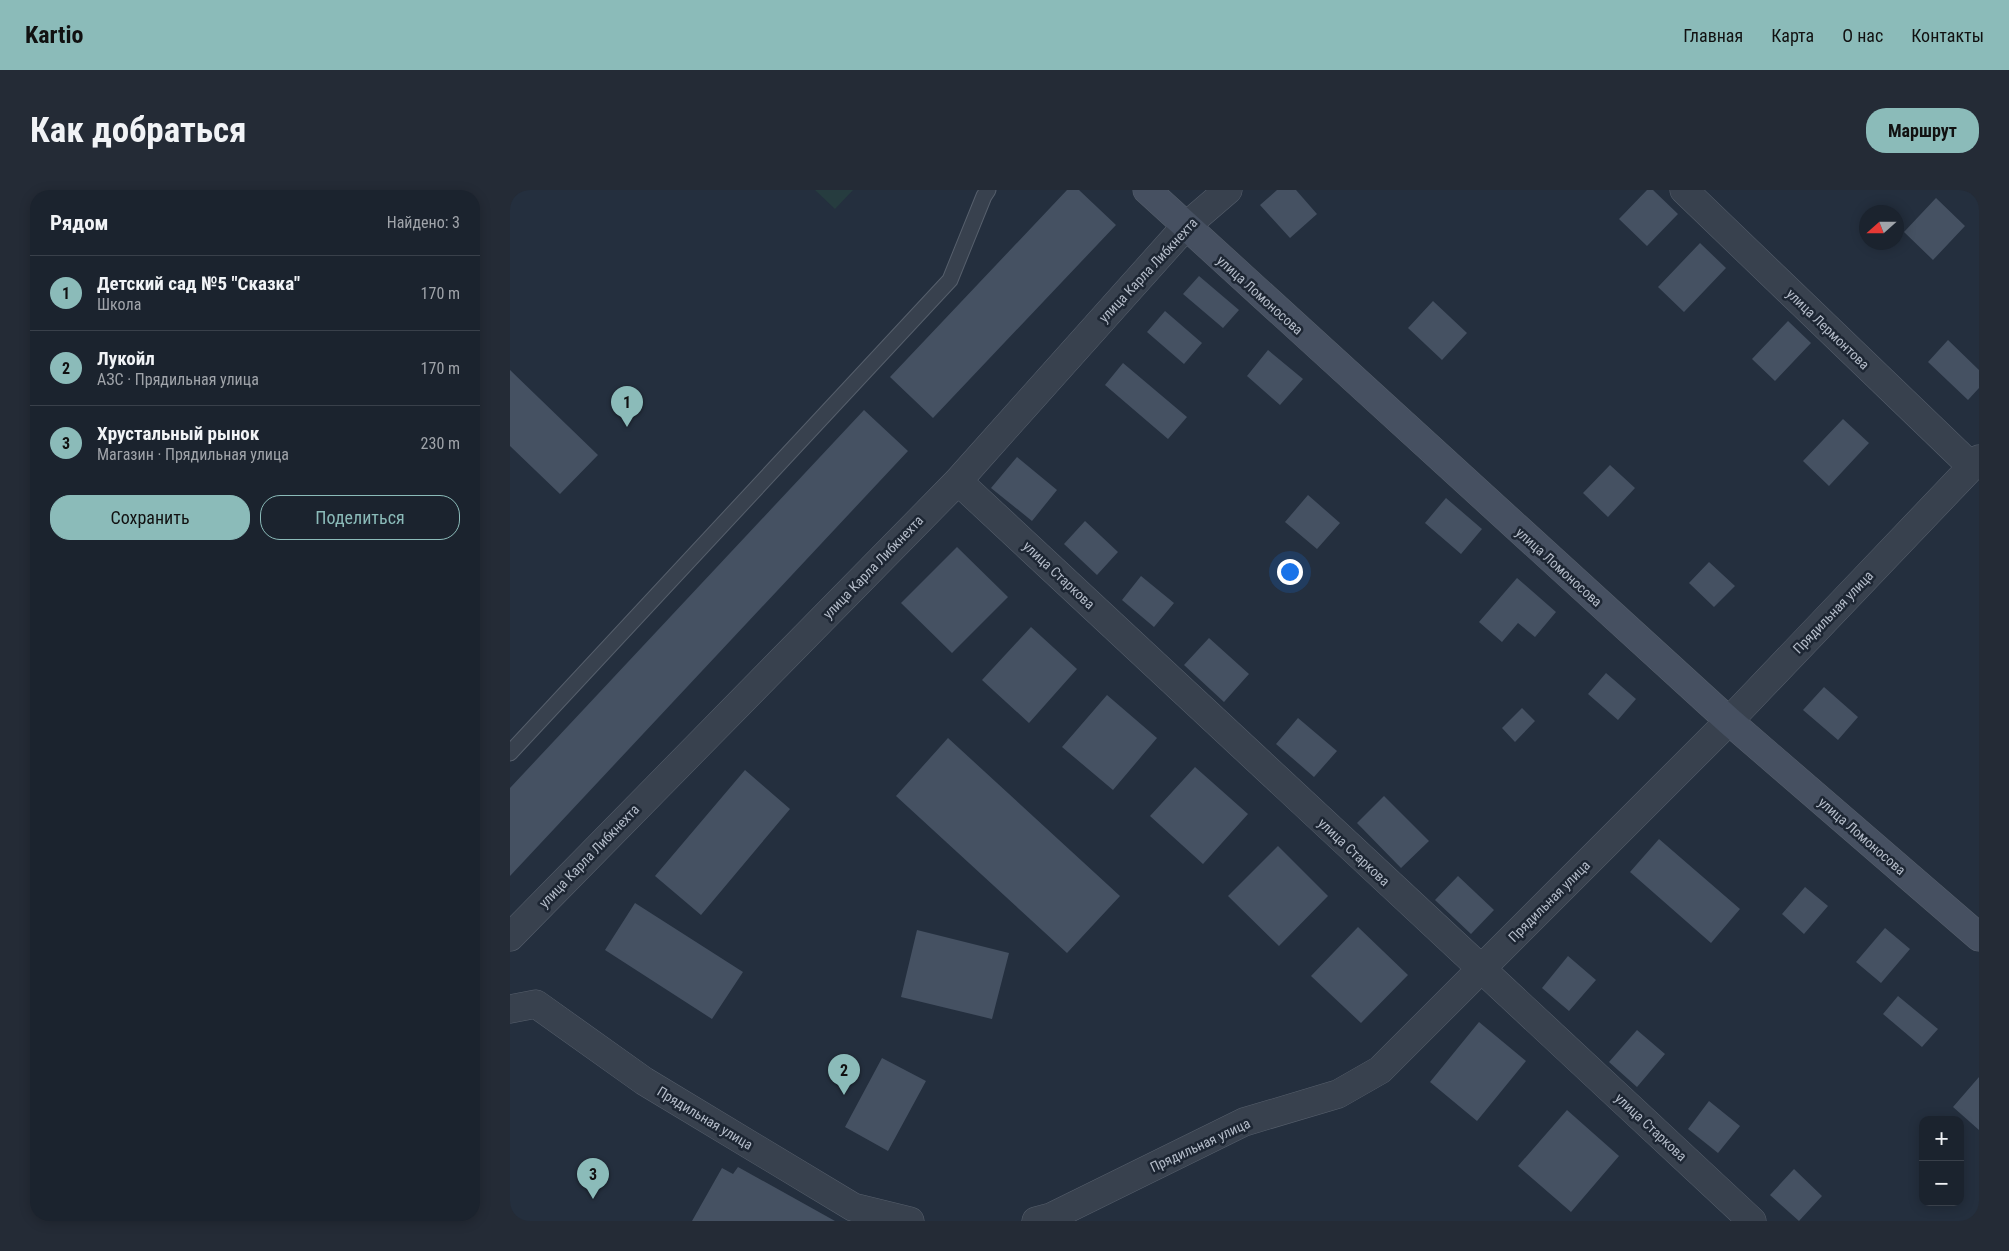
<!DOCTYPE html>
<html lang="ru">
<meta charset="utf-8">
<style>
body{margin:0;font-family:"Roboto Condensed",sans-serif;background:#242b36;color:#f1f3f6}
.controls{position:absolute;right:15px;bottom:15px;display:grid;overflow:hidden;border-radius:10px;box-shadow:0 2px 12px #0003}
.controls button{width:45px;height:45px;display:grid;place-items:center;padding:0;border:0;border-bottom:1px solid #39404a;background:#1b232e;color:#f1f3f6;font:25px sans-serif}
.compass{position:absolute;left:1349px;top:15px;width:45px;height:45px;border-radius:50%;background:#1b232e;box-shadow:0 2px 12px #0003;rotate:249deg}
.you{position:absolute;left:779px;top:381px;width:18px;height:18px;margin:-12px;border:4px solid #fff;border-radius:50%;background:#1a73e8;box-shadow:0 0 0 8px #1a73e833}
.badge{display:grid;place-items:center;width:32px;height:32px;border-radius:50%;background:#8bbbb9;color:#111;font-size:16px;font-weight:700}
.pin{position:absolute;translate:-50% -41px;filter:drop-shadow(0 1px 2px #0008)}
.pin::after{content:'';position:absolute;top:26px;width:18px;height:15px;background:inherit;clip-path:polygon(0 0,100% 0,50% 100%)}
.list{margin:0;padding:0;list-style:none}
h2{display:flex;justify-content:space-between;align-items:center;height:65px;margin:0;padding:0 20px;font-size:21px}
h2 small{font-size:16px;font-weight:400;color:#a0a4aa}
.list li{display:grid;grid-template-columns:32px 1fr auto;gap:15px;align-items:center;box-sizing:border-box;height:75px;padding:0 20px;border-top:1px solid #39404a}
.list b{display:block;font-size:19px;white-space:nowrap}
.list p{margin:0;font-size:16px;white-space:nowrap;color:#a0a4aa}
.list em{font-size:16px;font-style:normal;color:#a0a4aa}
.actions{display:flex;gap:10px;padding:15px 20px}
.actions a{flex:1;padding:11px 0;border:1px solid #8bbbb9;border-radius:20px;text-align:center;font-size:18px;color:#8bbbb9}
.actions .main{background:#8bbbb9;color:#111}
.map{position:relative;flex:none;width:1469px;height:1031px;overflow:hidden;border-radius:20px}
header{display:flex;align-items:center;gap:30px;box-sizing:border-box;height:70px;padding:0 25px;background:#8bbbb9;color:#111}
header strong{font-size:24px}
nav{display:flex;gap:28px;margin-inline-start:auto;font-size:18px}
.intro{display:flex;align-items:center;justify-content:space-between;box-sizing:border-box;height:120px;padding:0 30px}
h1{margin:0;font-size:35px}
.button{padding:12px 22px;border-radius:20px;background:#8bbbb9;color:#111;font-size:18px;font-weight:700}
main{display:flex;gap:30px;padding:0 30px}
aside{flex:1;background:#1b232e;border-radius:20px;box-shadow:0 2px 12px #0003}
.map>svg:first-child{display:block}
.green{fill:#263c3f}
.building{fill:#455162}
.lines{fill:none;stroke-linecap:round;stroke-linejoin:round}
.service-casing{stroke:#565f6c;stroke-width:17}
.minor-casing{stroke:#565f6c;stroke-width:29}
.secondary-casing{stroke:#565f6c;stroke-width:29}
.service{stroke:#38414e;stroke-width:15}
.minor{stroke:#38414e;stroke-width:28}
.secondary{stroke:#465061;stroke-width:28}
.labels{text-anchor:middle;stroke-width:5;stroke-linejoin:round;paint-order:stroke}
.street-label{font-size:14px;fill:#b4bcc9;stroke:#1d2633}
</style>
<header>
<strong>Kartio</strong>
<nav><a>Главная</a><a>Карта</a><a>О нас</a><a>Контакты</a></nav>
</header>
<div class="intro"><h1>Как добраться</h1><a class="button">Маршрут</a></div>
<main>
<aside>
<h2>Рядом<small>Найдено: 3</small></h2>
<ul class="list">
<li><span class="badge">1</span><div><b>Детский сад №5 &quot;Сказка&quot;</b><p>Школа</p></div><em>170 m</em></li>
<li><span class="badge">2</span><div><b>Лукойл</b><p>АЗС · Прядильная улица</p></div><em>170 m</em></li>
<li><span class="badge">3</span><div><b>Хрустальный рынок</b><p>Магазин · Прядильная улица</p></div><em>230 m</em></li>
</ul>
<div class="actions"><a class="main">Сохранить</a><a>Поделиться</a></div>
</aside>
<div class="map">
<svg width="1469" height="1031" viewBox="0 0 1469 1031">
<rect width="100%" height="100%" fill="#242f3e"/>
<path class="green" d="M 305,0 L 343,0 L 325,19 Z"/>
<path class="building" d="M 557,0 L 569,0 L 606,35 L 423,228 L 380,187 Z
M 767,0 L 786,0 L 807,24 L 780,48 L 750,15 Z
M 1137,0 L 1143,0 L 1168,24 L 1137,56 L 1109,29 Z
M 1426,8 L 1455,36 L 1423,70 L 1394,42 Z
M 1190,53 L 1216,78 L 1174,122 L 1148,97 Z
M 689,86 L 729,120 L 713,138 L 673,104 Z
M 923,111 L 957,143 L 932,170 L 898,138 Z
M 655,121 L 692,153 L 674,174 L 637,142 Z
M 1278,131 L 1301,153 L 1265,191 L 1242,169 Z
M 1438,150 L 1469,180 L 1469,198 L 1458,210 L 1418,172 Z
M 758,160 L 793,189 L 770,215 L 737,186 Z
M 613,173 L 677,227 L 658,249 L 595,195 Z
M 0,180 L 88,265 L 50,304 L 0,256 Z
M 354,220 L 398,261 L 0,686 L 0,598 Z
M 1333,229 L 1359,253 L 1319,296 L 1293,271 Z
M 507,267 L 547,300 L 522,331 L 481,298 Z
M 1100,275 L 1125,298 L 1098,327 L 1073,303 Z
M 798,305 L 830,333 L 807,359 L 775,332 Z
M 936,308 L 972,339 L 951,364 L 915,333 Z
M 575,331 L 608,362 L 587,385 L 554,354 Z
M 447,357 L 498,407 L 442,463 L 391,413 Z
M 1199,372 L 1225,396 L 1204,417 L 1179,393 Z
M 631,386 L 664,413 L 644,437 L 612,410 Z
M 1007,388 L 1046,422 L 1025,447 L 1008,433 L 992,452 L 969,432 Z
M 521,437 L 567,479 L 519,533 L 472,490 Z
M 699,448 L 739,484 L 714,512 L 674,475 Z
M 1096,483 L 1126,509 L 1108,530 L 1078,504 Z
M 1314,497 L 1348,527 L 1328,550 L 1293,520 Z
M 597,505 L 647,548 L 603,600 L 552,557 Z
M 1012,518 L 1025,531 L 1005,552 L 992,538 Z
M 788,528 L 827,561 L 804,587 L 766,554 Z
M 438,548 L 610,706 L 557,763 L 386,606 Z
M 685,577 L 738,624 L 693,674 L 640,626 Z
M 235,580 L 280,619 L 191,725 L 145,686 Z
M 874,606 L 919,651 L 891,678 L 847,633 Z
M 1149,649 L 1230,719 L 1201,753 L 1120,682 Z
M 768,656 L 818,706 L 769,756 L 718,706 Z
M 948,686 L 984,720 L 961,744 L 925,710 Z
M 1295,697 L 1318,716 L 1294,744 L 1272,724 Z
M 125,713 L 233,782 L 202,829 L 95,760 Z
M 848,737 L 898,785 L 851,833 L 801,786 Z
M 1375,738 L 1400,759 L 1371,793 L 1346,772 Z
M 407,740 L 499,763 L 482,829 L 391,807 Z
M 1058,766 L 1086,790 L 1059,821 L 1032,798 Z
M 1388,806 L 1428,839 L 1412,857 L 1373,824 Z
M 969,832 L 1016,871 L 967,931 L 920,892 Z
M 1127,840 L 1155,864 L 1127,897 L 1099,872 Z
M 372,868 L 416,891 L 378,961 L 335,937 Z
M 1469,887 L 1469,940 L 1443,917 Z
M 1199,911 L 1230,936 L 1208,963 L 1178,939 Z
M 1057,920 L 1109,966 L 1061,1022 L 1008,976 Z
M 228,977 L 325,1031 L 182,1031 L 212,978 L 223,984 Z
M 1284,979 L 1312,1006 L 1289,1031 L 1260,1005 Z"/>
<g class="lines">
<defs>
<path id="service" d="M 0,563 L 440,90 L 474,6 L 478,0"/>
<path id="minor" d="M 1174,0 L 1462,277
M 448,291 L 1242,1031
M 0,747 L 448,291 L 675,37 L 718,0
M 0,819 L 26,814 L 134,891 L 343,1017 L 400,1031
M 526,1031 L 541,1027 L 734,932 L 828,904 L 870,880 L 1219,531 L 1469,269"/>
<path id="secondary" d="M 637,0 L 1219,531 L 1469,747"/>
</defs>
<use href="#service" class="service-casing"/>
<use href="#minor" class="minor-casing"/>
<use href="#secondary" class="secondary-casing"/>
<use href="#service" class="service"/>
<use href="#minor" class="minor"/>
<use href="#secondary" class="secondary"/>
</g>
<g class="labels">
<g class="street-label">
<text transform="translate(638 80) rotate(-47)" y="5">улица Карла Либкнехта</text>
<text transform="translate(750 105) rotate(42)" y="5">улица Ломоносова</text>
<text transform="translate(1318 139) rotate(44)" y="5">улица Лермонтова</text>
<text transform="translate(363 377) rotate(-46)" y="5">улица Карла Либкнехта</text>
<text transform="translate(1049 377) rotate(42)" y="5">улица Ломоносова</text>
<text transform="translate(549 385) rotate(43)" y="5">улица Старкова</text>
<text transform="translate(1323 422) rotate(-46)" y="5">Прядильная улица</text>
<text transform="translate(1352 646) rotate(41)" y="5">улица Ломоносова</text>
<text transform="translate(844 662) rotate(43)" y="5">улица Старкова</text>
<text transform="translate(79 666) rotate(-46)" y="5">улица Карла Либкнехта</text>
<text transform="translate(1039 711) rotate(-45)" y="5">Прядильная улица</text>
<text transform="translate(195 928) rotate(31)" y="5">Прядильная улица</text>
<text transform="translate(1141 937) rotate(43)" y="5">улица Старкова</text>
<text transform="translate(690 955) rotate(-25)" y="5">Прядильная улица</text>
</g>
</g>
</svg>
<div class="controls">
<button>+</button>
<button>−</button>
</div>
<svg class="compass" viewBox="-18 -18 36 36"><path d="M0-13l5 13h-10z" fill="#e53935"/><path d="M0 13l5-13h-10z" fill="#a0a4aa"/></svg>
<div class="you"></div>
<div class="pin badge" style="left:117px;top:237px">1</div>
<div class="pin badge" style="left:334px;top:905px">2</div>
<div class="pin badge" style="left:83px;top:1009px">3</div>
</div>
</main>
